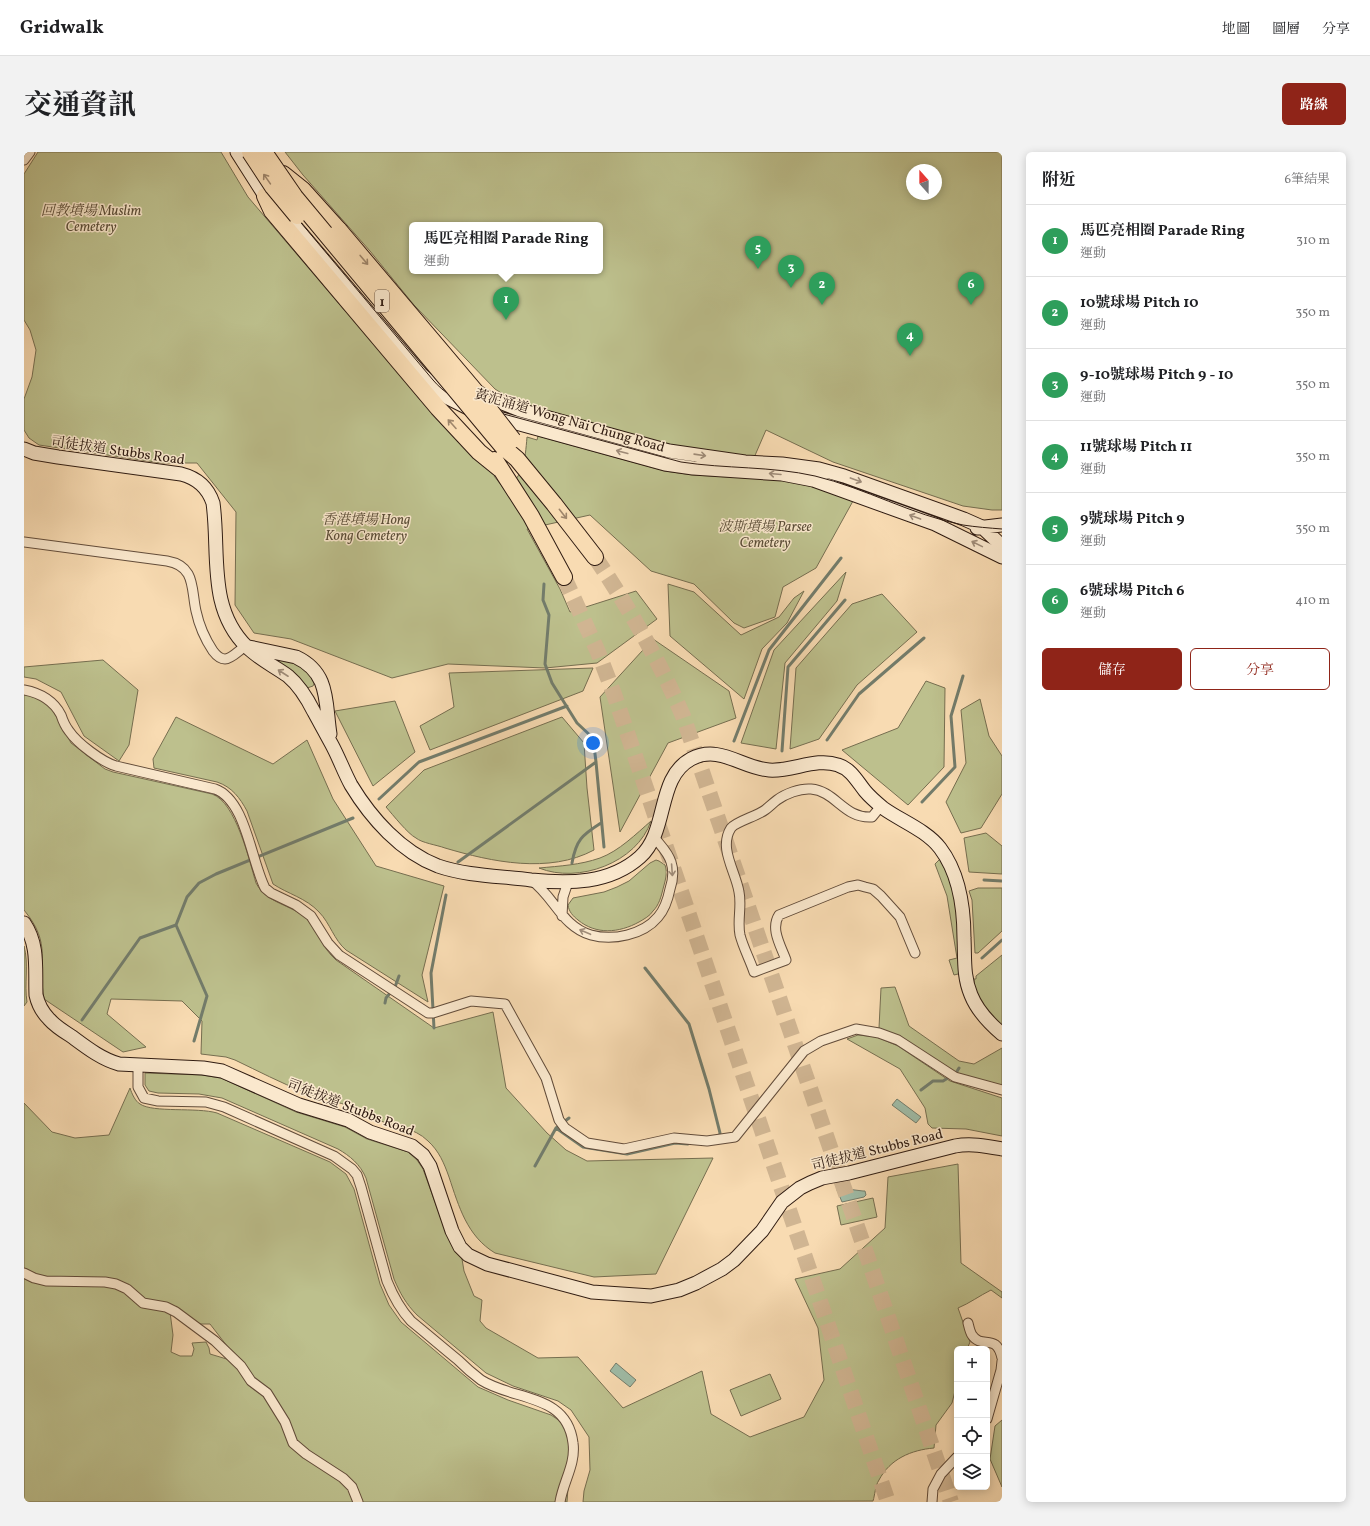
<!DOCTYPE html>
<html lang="zh-TW">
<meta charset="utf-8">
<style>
body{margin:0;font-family:Vollkorn,"Noto Serif TC",serif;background:#f2f2f2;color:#202124}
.controls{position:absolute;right:12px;bottom:12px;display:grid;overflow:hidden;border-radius:6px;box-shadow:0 2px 10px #0003}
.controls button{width:36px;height:36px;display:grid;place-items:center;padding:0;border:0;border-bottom:1px solid #e0e0e0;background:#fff;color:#202124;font:20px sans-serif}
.compass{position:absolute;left:882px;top:12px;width:36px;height:36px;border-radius:50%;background:#fff;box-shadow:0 2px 10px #0003;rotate:339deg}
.you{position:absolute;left:569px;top:591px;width:14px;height:14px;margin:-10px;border:3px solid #fff;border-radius:50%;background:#1a73e8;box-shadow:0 0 0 6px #1a73e833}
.badge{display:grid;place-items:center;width:26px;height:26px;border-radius:50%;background:#8f2418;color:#fff;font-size:13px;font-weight:700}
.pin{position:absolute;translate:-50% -33px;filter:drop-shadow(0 1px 2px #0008)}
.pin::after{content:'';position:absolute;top:21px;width:14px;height:12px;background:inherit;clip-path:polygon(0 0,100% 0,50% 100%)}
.popup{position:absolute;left:385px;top:70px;width:194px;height:52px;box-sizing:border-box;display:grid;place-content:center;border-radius:6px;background:#fff;filter:drop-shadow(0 1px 3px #0005);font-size:13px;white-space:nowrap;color:#757577}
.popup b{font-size:15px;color:#202124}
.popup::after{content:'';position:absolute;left:50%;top:100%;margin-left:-8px;border:8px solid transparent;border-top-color:#fff}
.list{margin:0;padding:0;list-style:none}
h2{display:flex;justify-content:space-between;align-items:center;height:52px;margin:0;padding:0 16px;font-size:17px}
h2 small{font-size:13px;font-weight:400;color:#757577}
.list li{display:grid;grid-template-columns:26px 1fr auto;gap:12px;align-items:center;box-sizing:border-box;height:72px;padding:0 16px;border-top:1px solid #e0e0e0}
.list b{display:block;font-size:15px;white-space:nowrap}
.list p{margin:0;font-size:13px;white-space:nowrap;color:#757577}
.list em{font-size:13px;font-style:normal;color:#757577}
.actions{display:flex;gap:8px;padding:12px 16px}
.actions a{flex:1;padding:9px 0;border:1px solid #8f2418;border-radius:6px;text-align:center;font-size:14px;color:#8f2418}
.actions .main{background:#8f2418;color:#fff}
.icon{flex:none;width:22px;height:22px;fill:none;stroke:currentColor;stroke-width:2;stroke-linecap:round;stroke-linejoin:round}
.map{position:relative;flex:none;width:978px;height:1350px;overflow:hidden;border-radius:6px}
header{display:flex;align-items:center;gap:24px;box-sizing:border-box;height:56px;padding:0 20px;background:#fff;border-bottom:1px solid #e0e0e0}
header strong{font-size:19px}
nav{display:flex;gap:22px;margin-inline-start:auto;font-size:14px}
.intro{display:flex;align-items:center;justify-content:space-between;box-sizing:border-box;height:96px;padding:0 24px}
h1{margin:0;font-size:28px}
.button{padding:10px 18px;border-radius:6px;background:#8f2418;color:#fff;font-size:14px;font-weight:700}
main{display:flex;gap:24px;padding:0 24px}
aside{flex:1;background:#fff;border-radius:6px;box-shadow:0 2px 10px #0003}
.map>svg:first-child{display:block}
.green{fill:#bdc08d;stroke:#766e50;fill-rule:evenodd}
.water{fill:#9fbca7;stroke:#737c6b}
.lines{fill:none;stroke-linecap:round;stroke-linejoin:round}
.stream{stroke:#737c6b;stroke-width:3}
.highway-tunnel{stroke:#d0b592;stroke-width:16;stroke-dasharray:16 8;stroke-linecap:butt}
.street-casing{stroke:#624c3a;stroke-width:11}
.secondary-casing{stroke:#301c12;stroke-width:15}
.highway-casing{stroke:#301c12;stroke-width:18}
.street{stroke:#fae8cd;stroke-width:9}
.secondary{stroke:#fae8cd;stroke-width:13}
.highway{stroke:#f8dbb2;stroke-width:16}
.tram{stroke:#301c12;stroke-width:1}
.highway-bridge-casing{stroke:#301c12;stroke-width:18;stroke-linecap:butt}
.highway-bridge{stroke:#f8dbb2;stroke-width:16}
.oneway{stroke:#9e856a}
.oneway2{stroke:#9f8c79}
.labels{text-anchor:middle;stroke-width:3;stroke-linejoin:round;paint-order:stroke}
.shield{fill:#fae8cd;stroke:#6d594a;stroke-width:1}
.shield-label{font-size:13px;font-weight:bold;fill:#301c12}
.park-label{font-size:14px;font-style:italic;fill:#5a4d37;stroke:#fae8cd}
.street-label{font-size:14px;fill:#301c12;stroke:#fae8cd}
</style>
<header>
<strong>Gridwalk</strong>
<nav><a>地圖</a><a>圖層</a><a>分享</a></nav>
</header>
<div class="intro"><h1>交通資訊</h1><a class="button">路線</a></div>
<main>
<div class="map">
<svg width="978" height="1350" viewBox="0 0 978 1350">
<rect width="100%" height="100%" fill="#f8dbb2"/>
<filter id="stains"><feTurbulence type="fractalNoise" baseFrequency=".005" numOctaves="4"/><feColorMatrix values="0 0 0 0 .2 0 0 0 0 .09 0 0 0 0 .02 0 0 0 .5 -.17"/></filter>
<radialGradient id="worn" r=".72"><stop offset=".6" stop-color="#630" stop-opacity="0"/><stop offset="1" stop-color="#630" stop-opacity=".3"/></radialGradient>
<path class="green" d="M 14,0 L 197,0 L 224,45 L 322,160 L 334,166 L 473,321 L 470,324 L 481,338 C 500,323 501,309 503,285 L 513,288 L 514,284 L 641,319 L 669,323 L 760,328 L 794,336 L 829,349 L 792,416 L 759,435 L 751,465 L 720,476 L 710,471 L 670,432 L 627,419 L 566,363 L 503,377 L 536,437 L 546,460 L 612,439 L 633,467 L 573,511 L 521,516 L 424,512 L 368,526 L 267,487 L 230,481 L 211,453 L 212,360 L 173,311 L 138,311 L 15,293 L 5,286 L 0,278 L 0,247 L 8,225 L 12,198 L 6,178 L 0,168 L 0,22 Z
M 261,0 L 978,0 L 978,358 L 968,358 L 939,354 L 809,310 L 742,278 L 729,308 L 652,296 L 505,255 L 482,244 L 471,237 L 390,153 L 346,99 L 279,23 ZM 888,18 L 912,18 L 912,42 L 888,42 ZM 388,73 L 576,73 L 576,119 L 388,119 Z
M 822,420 L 813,449 L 761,511 L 752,597 L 717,591 L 750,498 Z
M 644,432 L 670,440 L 717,483 L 755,465 L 770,446 L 780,439 L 763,471 L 738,497 L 720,547 L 646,484 Z
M 858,442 L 893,480 L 833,533 L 795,587 L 766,597 L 772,516 L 828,452 Z
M 629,487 L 705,539 L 712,566 L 644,591 L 596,680 L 576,545 Z
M 249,506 C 265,509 285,513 291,530 L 289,534 L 283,536 L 248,508 Z
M 79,508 L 114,538 L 105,593 L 95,609 L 60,584 L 37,540 L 12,527 L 0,525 L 0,515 Z
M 569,516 L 559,539 L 406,598 L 396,574 L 430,555 L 425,521 Z
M 902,529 L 921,536 L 920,615 L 884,653 L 818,598 L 874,576 Z
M 0,538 L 25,548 L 47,591 L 81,617 L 89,620 L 188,642 C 212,650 225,708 232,731 C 243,752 267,752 283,767 C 295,779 297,795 312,808 L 410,876 L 469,860 L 482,936 L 523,981 L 542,998 L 563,1009 L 689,1006 L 632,1122 L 570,1125 L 471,1101 C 443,1084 435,1055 425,1025 C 420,1011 415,999 404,989 C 390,975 371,975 354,968 C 346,965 338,959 330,956 C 314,949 296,947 280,940 C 257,931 234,919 211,908 L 202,905 L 177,902 L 178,869 L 158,849 L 87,847 L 83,862 L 122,895 L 99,900 L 20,847 C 13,809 29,793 0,758 Z
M 956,547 L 965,584 L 978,604 L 978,642 L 957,676 L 937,681 L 922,650 L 942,611 L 937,558 Z
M 371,549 L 391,600 L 349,634 L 311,559 Z
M 152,565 L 249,612 L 283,588 L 309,647 L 352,714 L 420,734 L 398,823 L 404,850 L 322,798 C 310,788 306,771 295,760 C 282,746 264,742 249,732 L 223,659 C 216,646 208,635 193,630 L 130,616 L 129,607 Z
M 538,565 L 560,591 L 563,636 L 570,698 C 525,722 468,710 421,696 C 413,693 398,691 392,686 C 384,682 369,663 362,655 L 400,618 Z
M 627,669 C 613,711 554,732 515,716 C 536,714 556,713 576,706 C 595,699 612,682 627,669 Z
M 962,681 L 978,694 L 978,722 L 945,720 L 940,686 Z
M 917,706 L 923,719 L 934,753 L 938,821 L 930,823 L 925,808 L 933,806 L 923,744 L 911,712 Z
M 632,708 L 635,709 L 641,713 C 644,721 641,729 639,737 C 637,745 635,753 629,759 C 626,764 620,767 615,770 C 595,781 572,783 554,768 C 549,764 545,760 544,753 L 549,746 L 580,740 L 593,735 L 605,729 L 626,711 Z
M 954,736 L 978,736 L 978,779 L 954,801 L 951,801 L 948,748 L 945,739 Z
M 0,794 C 5,812 0,832 3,850 L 0,854 Z
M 978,803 L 978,877 L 969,870 L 951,840 L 950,827 L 952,827 L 952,824 Z
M 871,835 L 885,874 L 935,909 L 950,912 L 978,896 L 978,935 L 926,920 L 876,885 L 855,876 L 857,836 Z
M 834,883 L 853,885 L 874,894 L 926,929 L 978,946 L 978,984 L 942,977 L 908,976 L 904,972 L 901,956 L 876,917 L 823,887 Z
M 121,921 L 178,923 L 197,926 L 272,960 L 321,975 L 343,987 L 384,1000 L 393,1008 L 399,1017 L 420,1075 L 437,1101 L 440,1119 L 450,1144 L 458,1148 L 456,1169 L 462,1176 L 514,1206 L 554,1205 L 599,1256 L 678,1219 L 687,1262 L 726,1285 L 780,1265 L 800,1228 L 794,1176 L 771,1127 L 816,1117 L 861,1076 L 864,1025 L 934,1012 L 937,1111 L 978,1140 L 978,1146 L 967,1138 C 955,1144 946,1151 934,1156 L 946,1190 L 943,1197 L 933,1197 L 933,1231 L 928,1251 L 912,1273 L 910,1296 C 887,1298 866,1307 855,1328 C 851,1334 851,1343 849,1349 L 559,1350 L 560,1339 L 566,1318 L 565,1285 L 547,1258 L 534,1249 L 489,1234 L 462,1221 L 393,1163 C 382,1152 376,1141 370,1127 L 342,1026 C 336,1012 326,1004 314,997 L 198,946 L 175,942 L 134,941 L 125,939 L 121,933 Z
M 106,936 C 108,942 111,949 116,952 C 129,961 173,955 193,961 L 306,1010 L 322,1022 L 330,1037 L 356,1132 L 365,1153 L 377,1170 L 454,1235 L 484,1248 L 527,1263 L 536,1269 L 550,1290 L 550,1316 L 544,1336 L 543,1350 L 0,1350 L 0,951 L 28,980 L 51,986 L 85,983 ZM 152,1154 L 175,1172 L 186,1172 L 210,1203 L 206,1208 L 186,1202 L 185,1196 L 182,1190 L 168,1191 L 170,1197 L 168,1204 L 156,1204 L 147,1200 L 149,1183 L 146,1160 Z
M 849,1046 L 853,1065 L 817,1073 L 813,1054 Z
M 746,1222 L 757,1247 L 717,1264 L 706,1238 Z
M 978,1268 L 978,1335 L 966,1307 L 971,1274 Z"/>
<path class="water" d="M 873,947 L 897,965 L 892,971 L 868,953 Z
M 815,1036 L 839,1039 L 841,1039 L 842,1043 L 840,1045 L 818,1050 L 813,1038 Z
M 592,1211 L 612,1228 L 606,1235 L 586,1219 Z"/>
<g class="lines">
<path class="stream" d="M 520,432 L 519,448 L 525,463 L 521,512 L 528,531 L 553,571 L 569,586 L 572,610 L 580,695
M 803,588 L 835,542 L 900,486
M 710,589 L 745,498 L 817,406
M 758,599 L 764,515 L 821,448
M 355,647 L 395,610 L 543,554
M 898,650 L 931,615 L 927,564 L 939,524
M 434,710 L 572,610
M 548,711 C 552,688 558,683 577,671
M 960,728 L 978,729
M 152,773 L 183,844 L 170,889
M 958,806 L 978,788
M 621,816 L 665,872 L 685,937 L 696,981 L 695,986
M 361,851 L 362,846 L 371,835 L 375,824
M 58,868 L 116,786 L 152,773 L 163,745 L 175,731 L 192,722 L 329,666
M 410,876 L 407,821 L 422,743
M 897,938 L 909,929 L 919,929 L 932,921 L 935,916
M 532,976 L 559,995 L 603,1002 L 651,991 L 664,992
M 511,1014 L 532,976 L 545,966"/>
<path class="highway-tunnel" d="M 571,405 C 605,456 635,508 659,564 L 927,1350
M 540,425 L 574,500 L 590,542 L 864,1350"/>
<defs>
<path id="street" d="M 0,8 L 6,0
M 0,390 L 143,409 C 172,414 167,437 172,459 C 175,473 181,487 189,499 C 192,503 196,507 201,507 C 208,507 216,497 222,494
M 0,538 C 16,541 29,548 37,563 C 39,569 41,574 45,579 C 53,591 78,610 92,614 L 191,637 C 222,648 227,709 241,736 L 247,741 L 272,753 L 287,764 L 304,791 L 315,803 L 404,861 L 409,861 L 447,849 L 481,852 L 522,926 L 535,968 L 541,976 L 563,991 L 600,997 L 650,986 L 683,989 L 711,985 L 780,899 L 797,889 L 832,877 L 855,881 L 874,888 L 931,925 L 978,938
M 857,654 L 848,665 C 820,667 812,639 787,637 C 776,636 761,642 753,648 C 749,651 745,655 741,658 C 733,664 711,670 707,676 C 694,696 712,720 715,740 C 718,754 713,769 716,783 C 719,795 726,808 730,820 L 762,808 C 757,794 746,777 755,763 L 824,735 L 834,733 L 841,735 L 849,737 L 857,744 L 876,765 L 891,801
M 507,728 C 530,744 538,775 567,783 C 589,789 619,783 634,765 C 641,757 644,747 646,737 C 649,728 650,719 647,710 C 644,700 636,693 630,685
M 538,764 L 539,745 L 544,730
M 114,913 L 114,935 L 120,946 L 134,949 L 182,950 L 200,955 L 310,1004 L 328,1017 L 333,1023 L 337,1035 L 363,1129 C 369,1144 376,1157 387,1169 C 403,1182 418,1195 434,1208 C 441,1215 449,1222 457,1228 C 490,1249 543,1241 549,1291 C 552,1312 539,1330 536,1350
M 0,1121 L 10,1126 L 22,1129 L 81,1130 L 92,1132 L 103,1137 L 119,1151 L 142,1155 L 152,1160 L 191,1189 L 217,1214 L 227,1229 L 243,1241 L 261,1270 L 269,1291 L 282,1302 L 319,1326 L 328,1335 L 334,1350
M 944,1171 C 945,1175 946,1180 948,1183 C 958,1198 972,1180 978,1206
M 963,1267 L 977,1218 L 978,1209
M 908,1350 L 909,1337 L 917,1322 L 933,1305"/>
<path id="secondary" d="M 213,0 L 241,44 L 254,54 L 397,222 L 424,246 L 446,257
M 452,239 L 463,245 L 496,258 L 645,299 L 721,310 L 758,312 L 795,317 L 820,324 L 940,367 L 958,375 L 978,394
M 467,264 L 641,312 L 669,316 L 758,322 L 789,328 L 911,372 L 978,405
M 0,297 L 10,301 L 34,305 L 157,322 C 173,326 184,336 189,351 C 196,401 183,456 223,495 C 235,507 250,514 264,524 C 276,534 283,546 290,560 C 296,571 302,582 308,593 C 315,606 320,620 327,633 C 347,666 377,700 414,714 C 443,724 477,724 507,728 C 544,732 586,732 616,705 C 645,679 632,626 667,607 C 695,592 718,616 745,618 C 768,620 792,605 814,613 C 827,617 833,629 841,639 C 846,645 853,651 859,656 C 877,669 902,678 916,696 C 935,721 940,756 940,786 C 941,806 939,824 947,843 C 953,858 965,871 978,882
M 953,376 L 978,373
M 225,495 L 272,505 C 306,521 301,550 306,582
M 0,771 C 15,793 11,817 12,843 C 14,852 18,860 25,867 C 31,874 39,879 47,884 C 62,895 77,907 95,912 L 179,916 L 198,919 L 275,953 L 324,968 L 346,980 L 388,994 L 399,1003 L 406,1014 L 428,1079 L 436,1095 L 444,1103 L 463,1112 L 568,1140 L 627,1144 L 655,1138 L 672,1131 L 698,1117 L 710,1108 L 738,1079 L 758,1050 L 776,1036 L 786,1031 L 798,1026 L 825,1021 L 931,994 C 947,991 962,994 978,997"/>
<path id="highway" d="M 259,22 L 279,38 L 315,78
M 241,44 L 248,59 L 414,256 L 455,300 L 476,317
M 479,295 L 493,307 L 530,352 L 571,405
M 471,308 L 507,364 L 540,425"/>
</defs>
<use href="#street" class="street-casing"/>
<use href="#secondary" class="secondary-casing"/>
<use href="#highway" class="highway-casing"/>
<use href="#street" class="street"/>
<use href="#secondary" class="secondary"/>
<use href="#highway" class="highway"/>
<path class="tram" d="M 226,0 L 240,23 L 257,47 L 409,228 C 420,241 434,249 450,254 L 657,310 C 702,317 747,314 791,324 C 841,336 888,363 939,373 C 952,375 965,376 978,377"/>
<defs>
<path id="highway-bridge" d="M 226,0 L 249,35 L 273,64
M 240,0 L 271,45 L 479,295
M 315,78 L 451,239 L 489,288"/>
</defs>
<use href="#highway-bridge" class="highway-bridge-casing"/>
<use href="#highway-bridge" class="highway-bridge"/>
</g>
<defs><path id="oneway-shaft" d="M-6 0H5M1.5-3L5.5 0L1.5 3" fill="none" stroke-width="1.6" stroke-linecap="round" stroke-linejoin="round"/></defs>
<g class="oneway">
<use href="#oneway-shaft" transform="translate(243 27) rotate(-125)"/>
<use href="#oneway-shaft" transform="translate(340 108) rotate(50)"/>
<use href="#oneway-shaft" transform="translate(428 272) rotate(-132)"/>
<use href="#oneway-shaft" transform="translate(539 362) rotate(52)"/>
</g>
<g class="oneway2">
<use href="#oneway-shaft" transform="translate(598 300) rotate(-165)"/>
<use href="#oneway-shaft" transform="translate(676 303) rotate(8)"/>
<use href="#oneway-shaft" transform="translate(751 322) rotate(-175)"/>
<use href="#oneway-shaft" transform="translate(832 328) rotate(20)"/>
<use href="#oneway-shaft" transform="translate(891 365) rotate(-160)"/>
<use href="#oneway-shaft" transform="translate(953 392) rotate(-154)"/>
<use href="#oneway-shaft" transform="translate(259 521) rotate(-147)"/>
<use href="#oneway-shaft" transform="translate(648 718) rotate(86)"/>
<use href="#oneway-shaft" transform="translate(561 780) rotate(-157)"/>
</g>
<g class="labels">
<rect class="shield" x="351" y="138" width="14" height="22" rx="3"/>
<g class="shield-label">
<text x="358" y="154">1</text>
</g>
<g class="park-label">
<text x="67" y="63">回教墳場 Muslim<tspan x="67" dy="16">Cemetery</tspan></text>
<text x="342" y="372">香港墳場 Hong<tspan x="342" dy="16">Kong Cemetery</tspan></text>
<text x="741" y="379">波斯墳場 Parsee<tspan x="741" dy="16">Cemetery</tspan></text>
</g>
<g class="street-label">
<text transform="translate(546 268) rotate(16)" y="5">黃泥涌道 Wong Nai Chung Road</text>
<text transform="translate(94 298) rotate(8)" y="5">司徒拔道 Stubbs Road</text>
<text transform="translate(327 955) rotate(21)" y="5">司徒拔道 Stubbs Road</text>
<text transform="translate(853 997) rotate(-14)" y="5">司徒拔道 Stubbs Road</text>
</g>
</g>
<rect width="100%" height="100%" filter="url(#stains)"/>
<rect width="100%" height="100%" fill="url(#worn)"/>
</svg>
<div class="controls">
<button>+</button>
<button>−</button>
<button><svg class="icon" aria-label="locate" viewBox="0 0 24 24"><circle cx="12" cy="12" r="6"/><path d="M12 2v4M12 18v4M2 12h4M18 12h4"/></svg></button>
<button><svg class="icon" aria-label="layers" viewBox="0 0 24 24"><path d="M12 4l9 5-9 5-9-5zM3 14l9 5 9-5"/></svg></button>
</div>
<svg class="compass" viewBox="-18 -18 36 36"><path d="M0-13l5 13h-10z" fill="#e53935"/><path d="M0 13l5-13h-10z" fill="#757577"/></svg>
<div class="you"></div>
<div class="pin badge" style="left:482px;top:168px;background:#2e9e5b">1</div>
<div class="popup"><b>馬匹亮相圈 Parade Ring</b>運動</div>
<div class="pin badge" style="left:798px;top:153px;background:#2e9e5b">2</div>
<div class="pin badge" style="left:767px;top:136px;background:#2e9e5b">3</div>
<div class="pin badge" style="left:886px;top:204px;background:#2e9e5b">4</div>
<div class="pin badge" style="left:734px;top:117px;background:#2e9e5b">5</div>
<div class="pin badge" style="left:947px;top:153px;background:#2e9e5b">6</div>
</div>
<aside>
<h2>附近<small>6筆結果</small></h2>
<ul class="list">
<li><span class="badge" style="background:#2e9e5b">1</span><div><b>馬匹亮相圈 Parade Ring</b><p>運動</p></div><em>310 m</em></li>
<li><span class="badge" style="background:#2e9e5b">2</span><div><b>10號球場 Pitch 10</b><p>運動</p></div><em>350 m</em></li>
<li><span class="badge" style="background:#2e9e5b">3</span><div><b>9-10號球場 Pitch 9 - 10</b><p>運動</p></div><em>350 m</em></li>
<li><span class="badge" style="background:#2e9e5b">4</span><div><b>11號球場 Pitch 11</b><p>運動</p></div><em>350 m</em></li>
<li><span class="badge" style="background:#2e9e5b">5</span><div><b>9號球場 Pitch 9</b><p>運動</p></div><em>350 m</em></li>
<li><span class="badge" style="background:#2e9e5b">6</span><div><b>6號球場 Pitch 6</b><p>運動</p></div><em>410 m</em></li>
</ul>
<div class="actions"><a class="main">儲存</a><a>分享</a></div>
</aside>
</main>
